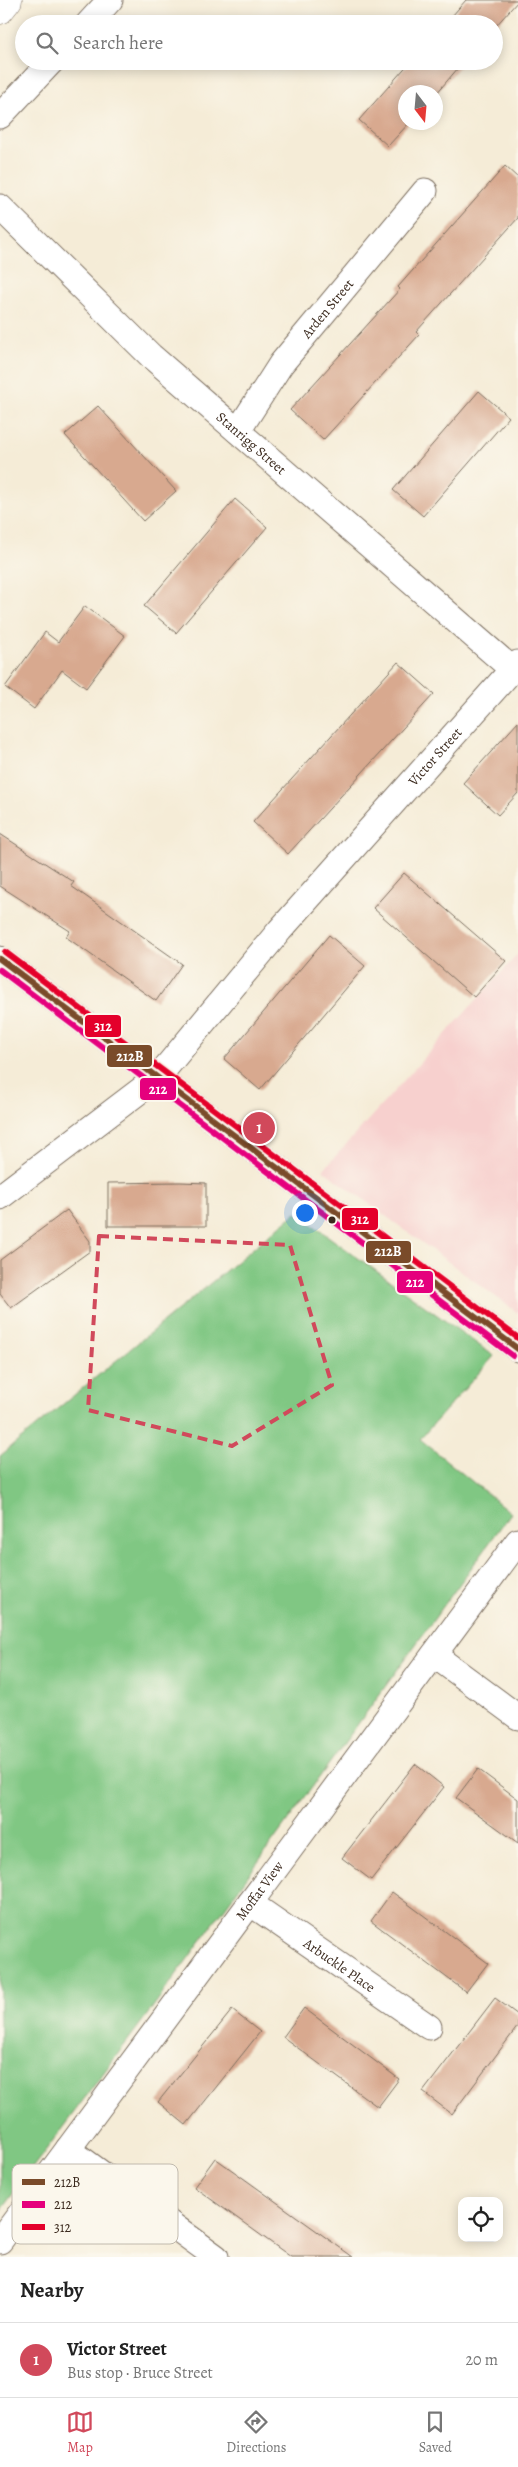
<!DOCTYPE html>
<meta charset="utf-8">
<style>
body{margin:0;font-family:Alegreya,serif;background:#f2f2f2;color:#222}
.controls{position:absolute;right:15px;bottom:15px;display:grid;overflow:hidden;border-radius:10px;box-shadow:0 2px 12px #0003}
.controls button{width:45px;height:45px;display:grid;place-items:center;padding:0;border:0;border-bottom:1px solid #e0e0e0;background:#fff;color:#222;font:25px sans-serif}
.compass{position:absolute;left:398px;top:85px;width:45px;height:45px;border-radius:50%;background:#fff;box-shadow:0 2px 12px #0003;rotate:164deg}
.you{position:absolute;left:304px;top:1212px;width:18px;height:18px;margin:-12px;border:4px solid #fff;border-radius:50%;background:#1a73e8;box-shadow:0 0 0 8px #1a73e833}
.badge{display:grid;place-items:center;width:32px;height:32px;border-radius:50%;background:#d1495b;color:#fff;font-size:16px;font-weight:700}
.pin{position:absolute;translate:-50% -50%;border:2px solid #fff;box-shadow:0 1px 5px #0006}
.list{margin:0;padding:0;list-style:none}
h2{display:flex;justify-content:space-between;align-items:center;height:65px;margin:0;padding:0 20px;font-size:21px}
h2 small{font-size:16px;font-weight:400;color:#767676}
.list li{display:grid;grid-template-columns:32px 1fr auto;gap:15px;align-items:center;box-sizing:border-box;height:75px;padding:0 20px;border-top:1px solid #e0e0e0}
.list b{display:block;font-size:19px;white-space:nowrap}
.list p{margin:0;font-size:16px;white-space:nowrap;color:#767676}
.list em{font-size:16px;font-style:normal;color:#767676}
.icon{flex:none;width:28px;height:28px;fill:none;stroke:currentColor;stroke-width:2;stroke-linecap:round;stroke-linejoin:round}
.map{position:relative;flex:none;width:518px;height:2257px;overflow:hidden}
.search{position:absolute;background:#fff;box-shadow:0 2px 12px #0003;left:15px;right:15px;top:15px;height:55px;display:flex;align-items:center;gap:12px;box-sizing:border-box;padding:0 18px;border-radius:28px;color:#767676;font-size:19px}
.sheet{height:140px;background:#fff}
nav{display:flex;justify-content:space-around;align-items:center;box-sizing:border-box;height:70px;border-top:1px solid #e0e0e0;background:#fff;font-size:14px;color:#767676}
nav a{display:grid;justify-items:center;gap:2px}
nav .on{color:#d1495b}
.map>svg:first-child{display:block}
.built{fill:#f7d0ce}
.green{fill:#80c783;stroke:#5e7850}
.building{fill:#d8a98f}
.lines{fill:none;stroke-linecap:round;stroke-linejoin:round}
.street-casing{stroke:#7c6e5f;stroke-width:27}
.primary-casing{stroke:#7c6e5f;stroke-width:29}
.street{stroke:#fff;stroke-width:25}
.primary{stroke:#fff;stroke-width:28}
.bus-1-casing{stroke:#fbf7ec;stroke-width:10}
.bus-2-casing{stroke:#fbf7ec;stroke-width:10}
.bus-3-casing{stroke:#fbf7ec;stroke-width:10}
.bus-1{stroke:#7a4b2a;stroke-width:6}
.bus-2{stroke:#e5007d;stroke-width:6}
.bus-3{stroke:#e4002b;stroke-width:6}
.marked{fill:none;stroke:#d1495b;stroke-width:4;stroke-dasharray:10 6;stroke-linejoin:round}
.bus-dot{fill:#3b2a1e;stroke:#fbf7ec;stroke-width:2}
.labels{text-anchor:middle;stroke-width:4;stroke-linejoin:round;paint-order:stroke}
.street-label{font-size:14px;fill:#3b2a1e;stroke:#fbf7ec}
.key{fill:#fbf7ec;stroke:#c1baae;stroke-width:1}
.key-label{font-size:14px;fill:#3b2a1e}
.line-badge{stroke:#fbf7ec;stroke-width:2}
.badge-label{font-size:14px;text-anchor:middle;font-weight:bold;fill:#fff}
</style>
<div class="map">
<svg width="518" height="2257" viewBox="0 0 518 2257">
<rect width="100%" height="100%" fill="#fbf7ec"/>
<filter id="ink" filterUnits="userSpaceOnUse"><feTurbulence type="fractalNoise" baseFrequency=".02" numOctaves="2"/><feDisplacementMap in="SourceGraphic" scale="10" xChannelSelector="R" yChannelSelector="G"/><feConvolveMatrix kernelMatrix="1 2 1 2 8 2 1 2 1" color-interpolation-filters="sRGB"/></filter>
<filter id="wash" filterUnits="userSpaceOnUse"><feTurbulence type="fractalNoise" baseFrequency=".0096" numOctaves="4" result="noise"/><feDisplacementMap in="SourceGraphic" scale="20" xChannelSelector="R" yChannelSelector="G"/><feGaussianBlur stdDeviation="1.12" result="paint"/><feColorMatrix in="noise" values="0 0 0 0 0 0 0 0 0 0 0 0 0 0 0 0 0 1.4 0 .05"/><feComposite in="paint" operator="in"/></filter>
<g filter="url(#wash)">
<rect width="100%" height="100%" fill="#f5ecd7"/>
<path class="built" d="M 518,954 L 518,1313 L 323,1170 Z"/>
<path class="green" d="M 296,1213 L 494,1356 L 420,1439 L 511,1513 L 150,2011 L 0,2211 L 0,1456 Z"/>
<g id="blocks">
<path class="building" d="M 466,0 L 518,0 L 518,1 L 494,28 L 494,24 L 445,24 Z
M 411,61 L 464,61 L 436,94 L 406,92 L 406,122 L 410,122 L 388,146 L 359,120 Z
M 505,166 L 518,178 L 518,218 L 416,332 L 419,335 L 323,440 L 290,410 L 400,289 L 398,287 Z
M 479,391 L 509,417 L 423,516 L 393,490 Z
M 98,406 L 176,491 L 143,521 L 65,435 Z
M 235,499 L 267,527 L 176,633 L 144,606 Z
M 85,606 L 125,636 L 86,688 L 62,670 L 34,709 L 5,687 L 45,632 L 58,642 Z
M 398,662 L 434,694 L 288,854 L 253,822 Z
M 518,722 L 518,793 L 498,815 L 463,783 Z
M 0,834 L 74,882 L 71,886 L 182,964 L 156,1001 L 66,937 L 70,931 L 0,886 Z
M 404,873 L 506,961 L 474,997 L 373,908 Z
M 329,935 L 365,966 L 260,1090 L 224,1059 Z
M 180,1182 L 206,1183 L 206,1226 L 108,1226 L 108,1183 Z
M 67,1210 L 90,1241 L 90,1251 L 11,1308 L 0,1294 L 0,1260 Z
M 415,1764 L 444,1787 L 371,1880 L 342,1858 Z
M 478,1769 L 518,1799 L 518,1843 L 456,1798 Z
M 392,1892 L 488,1963 L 466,1992 L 371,1921 Z
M 495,1998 L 518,2015 L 518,2026 L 452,2114 L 423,2092 Z
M 304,2008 L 399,2079 L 378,2107 L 283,2037 Z
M 232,2010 L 260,2032 L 186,2125 L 158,2102 Z
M 215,2158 L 243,2178 L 353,2257 L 291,2257 L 219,2205 L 194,2187 Z"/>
</g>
</g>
<g filter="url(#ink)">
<use href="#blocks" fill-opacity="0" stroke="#7c6e5f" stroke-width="1"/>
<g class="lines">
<defs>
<g id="street">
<path d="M 88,24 L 110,0"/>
<path d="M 0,116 L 52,61"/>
<path id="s1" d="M 0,207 L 151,356 L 512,669"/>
<path id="s2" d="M 238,431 L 281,364 L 425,191"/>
<path d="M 0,959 L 518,1349"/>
<path id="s3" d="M 0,1197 L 158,1077 L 280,930 L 518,663"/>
<path d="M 434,1655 L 518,1717"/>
<path id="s4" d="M 250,1903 L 429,2027"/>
<path d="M 68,2149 L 216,2257"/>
<path id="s5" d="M 0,2241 L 518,1541"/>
</g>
<path id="primary" d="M 0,10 L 8,0"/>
</defs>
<use href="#street" class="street-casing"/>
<use href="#primary" class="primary-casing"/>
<use href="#street" class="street"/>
<use href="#primary" class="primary"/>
<defs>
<path id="bus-1" d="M 0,959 L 518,1349"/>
<path id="bus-2" d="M 0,970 L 513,1356"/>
<path id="bus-3" d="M 5,952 L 518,1338"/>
</defs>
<use href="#bus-1" class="bus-1-casing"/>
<use href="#bus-2" class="bus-2-casing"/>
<use href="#bus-3" class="bus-3-casing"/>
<use href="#bus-1" class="bus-1"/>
<use href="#bus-2" class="bus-2"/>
<use href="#bus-3" class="bus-3"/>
</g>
</g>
<path class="marked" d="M 99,1236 L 290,1245 L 332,1385 L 232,1446 L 88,1410 Z"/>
<circle class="bus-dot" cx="332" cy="1220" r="4.5"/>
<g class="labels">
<g class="street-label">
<text dy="5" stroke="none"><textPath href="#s2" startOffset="152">Arden Street</textPath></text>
<text dy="5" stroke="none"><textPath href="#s1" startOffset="345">Stanrigg Street</textPath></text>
<text dy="5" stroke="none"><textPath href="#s3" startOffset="622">Victor Street</textPath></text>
<text dy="5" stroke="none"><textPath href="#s5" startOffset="436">Moffat View</textPath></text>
<text dy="5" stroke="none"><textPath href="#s4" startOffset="109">Arbuckle Place</textPath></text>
</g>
</g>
<rect x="12" y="2164" width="166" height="80" rx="8" class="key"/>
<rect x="22" y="2179" width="23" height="6" fill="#7a4b2a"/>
<rect x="22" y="2201" width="23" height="7" fill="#e5007d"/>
<rect x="22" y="2224" width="23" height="6" fill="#e4002b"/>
<g class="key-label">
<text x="54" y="2187">212B</text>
<text x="54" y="2209">212</text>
<text x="54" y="2232">312</text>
</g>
<g class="line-badge">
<rect x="84" y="1014" width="38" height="24" rx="5" fill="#e4002b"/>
<rect x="106" y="1044" width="47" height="24" rx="5" fill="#7a4b2a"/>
<rect x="139" y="1077" width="38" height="24" rx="5" fill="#e5007d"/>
<rect x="341" y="1207" width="38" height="24" rx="5" fill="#e4002b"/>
<rect x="365" y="1240" width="47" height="24" rx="5" fill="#7a4b2a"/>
<rect x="396" y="1270" width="38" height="24" rx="5" fill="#e5007d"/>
</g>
<g class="badge-label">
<text x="103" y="1031">312</text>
<text x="130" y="1061">212B</text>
<text x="158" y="1094">212</text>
<text x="360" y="1224">312</text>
<text x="388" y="1256">212B</text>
<text x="415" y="1287">212</text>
</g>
</svg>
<div class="controls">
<button><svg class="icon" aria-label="locate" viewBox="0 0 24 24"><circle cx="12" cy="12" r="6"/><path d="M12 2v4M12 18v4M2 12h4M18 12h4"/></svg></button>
</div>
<svg class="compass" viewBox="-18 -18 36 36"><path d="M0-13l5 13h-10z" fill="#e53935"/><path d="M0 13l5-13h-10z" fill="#767676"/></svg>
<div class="you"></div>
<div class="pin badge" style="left:259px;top:1128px">1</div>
<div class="search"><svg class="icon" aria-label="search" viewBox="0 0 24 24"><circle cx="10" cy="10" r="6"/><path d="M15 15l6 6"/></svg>Search here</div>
</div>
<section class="sheet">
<h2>Nearby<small></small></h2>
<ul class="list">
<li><span class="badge">1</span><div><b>Victor Street</b><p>Bus stop · Bruce Street</p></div><em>20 m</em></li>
</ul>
</section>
<nav>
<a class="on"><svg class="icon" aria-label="map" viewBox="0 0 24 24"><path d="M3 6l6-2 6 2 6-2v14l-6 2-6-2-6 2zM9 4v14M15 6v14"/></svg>Map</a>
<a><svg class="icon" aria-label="directions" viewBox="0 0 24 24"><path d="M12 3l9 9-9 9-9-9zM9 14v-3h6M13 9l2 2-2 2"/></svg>Directions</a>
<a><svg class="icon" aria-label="saved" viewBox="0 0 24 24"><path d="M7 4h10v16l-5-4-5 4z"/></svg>Saved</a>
</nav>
